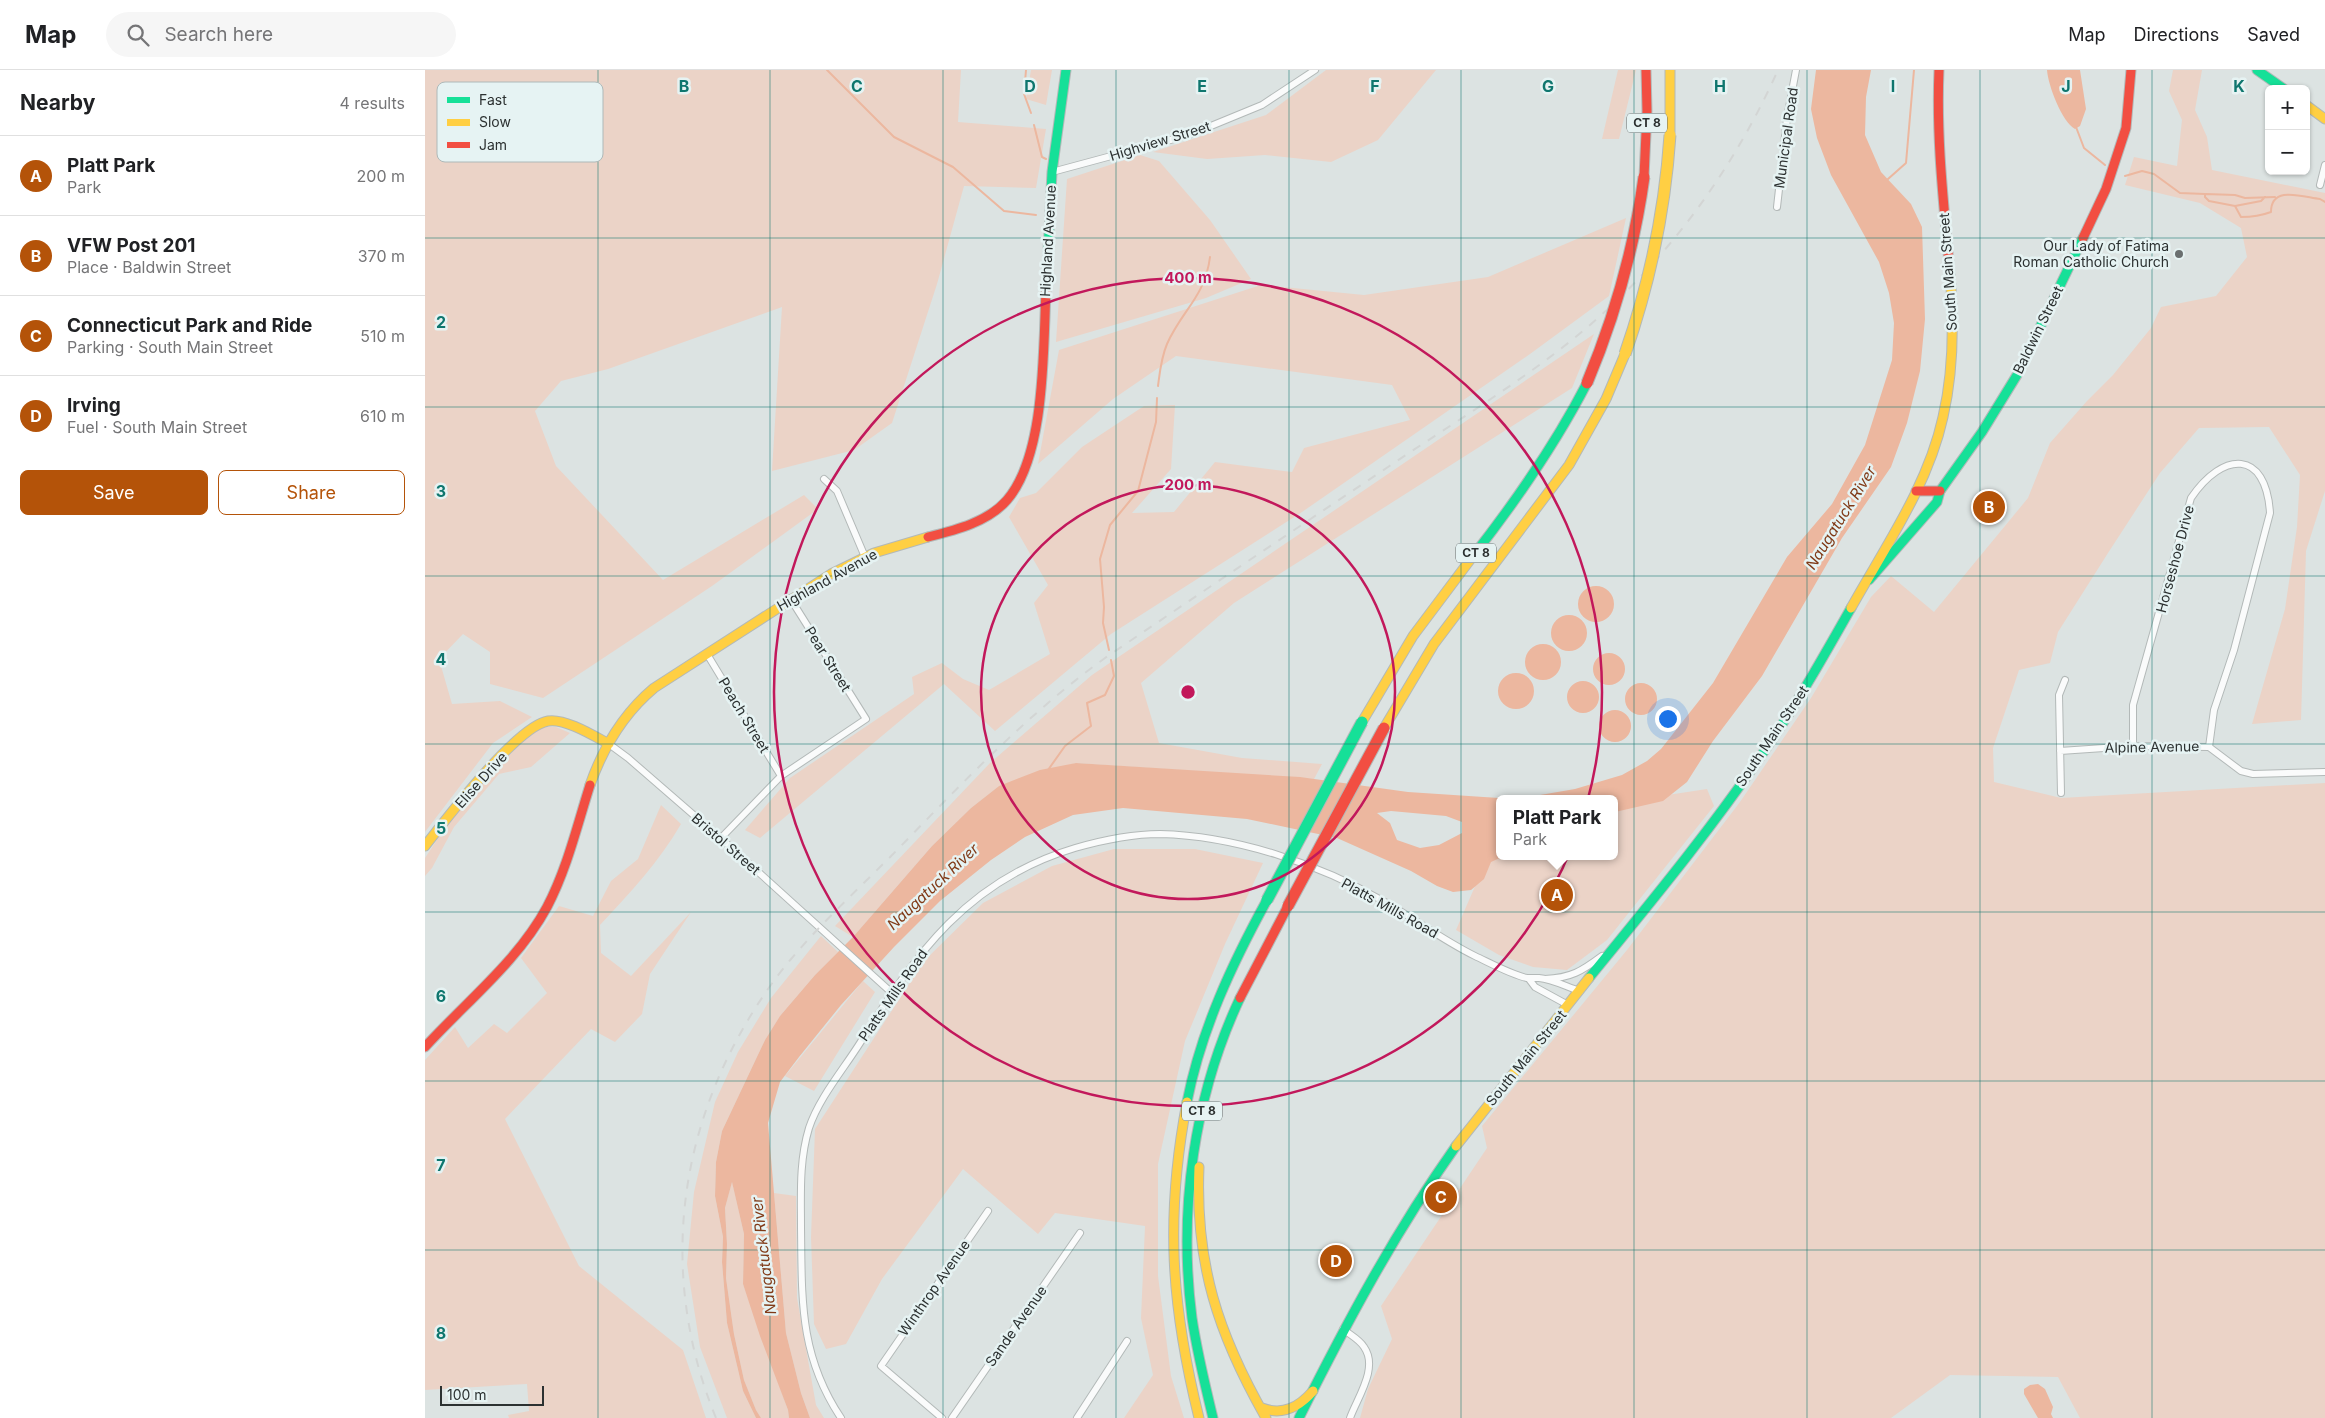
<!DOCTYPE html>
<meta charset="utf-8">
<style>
body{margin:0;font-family:Inter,sans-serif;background:#f6f6f6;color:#202124}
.controls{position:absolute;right:15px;top:15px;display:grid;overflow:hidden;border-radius:8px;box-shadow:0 1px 4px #0004}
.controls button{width:45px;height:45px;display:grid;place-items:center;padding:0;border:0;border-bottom:1px solid #e0e0e0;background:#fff;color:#202124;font:25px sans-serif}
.scale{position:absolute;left:15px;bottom:12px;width:104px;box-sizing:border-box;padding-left:5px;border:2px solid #2c3131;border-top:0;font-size:14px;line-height:18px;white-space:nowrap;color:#2c3131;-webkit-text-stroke:4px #e6f3f3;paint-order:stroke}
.you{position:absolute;left:1242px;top:648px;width:18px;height:18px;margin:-12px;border:4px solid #fff;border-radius:50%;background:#1a73e8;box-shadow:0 0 0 8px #1a73e833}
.badge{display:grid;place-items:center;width:32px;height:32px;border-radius:50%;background:#b45309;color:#fff;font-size:16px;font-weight:700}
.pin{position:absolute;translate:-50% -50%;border:2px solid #fff;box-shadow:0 1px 5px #0006}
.popup{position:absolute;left:1071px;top:725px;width:122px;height:65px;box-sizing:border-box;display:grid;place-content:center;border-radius:8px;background:#fff;filter:drop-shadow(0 1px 4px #0005);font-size:16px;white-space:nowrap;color:#757577}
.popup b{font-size:19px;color:#202124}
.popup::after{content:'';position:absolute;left:50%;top:100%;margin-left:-10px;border:10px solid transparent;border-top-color:#fff}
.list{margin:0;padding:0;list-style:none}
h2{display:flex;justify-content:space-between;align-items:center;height:65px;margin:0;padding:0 20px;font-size:21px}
h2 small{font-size:16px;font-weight:400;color:#757577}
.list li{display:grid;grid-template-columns:32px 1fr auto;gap:15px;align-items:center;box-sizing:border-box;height:80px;padding:0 20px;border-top:1px solid #e0e0e0}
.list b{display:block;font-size:19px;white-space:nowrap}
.list p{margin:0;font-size:16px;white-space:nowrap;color:#757577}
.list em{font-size:16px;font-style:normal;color:#757577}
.actions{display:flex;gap:10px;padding:15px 20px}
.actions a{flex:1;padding:11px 0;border:1px solid #b45309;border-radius:8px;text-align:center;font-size:18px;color:#b45309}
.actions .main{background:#b45309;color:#fff}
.icon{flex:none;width:28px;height:28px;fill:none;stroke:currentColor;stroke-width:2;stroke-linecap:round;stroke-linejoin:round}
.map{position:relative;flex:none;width:1900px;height:1348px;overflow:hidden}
header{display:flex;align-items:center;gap:30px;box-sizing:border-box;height:70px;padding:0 25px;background:#fff;border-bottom:1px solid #e0e0e0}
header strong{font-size:24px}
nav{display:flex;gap:28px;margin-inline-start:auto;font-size:18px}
.search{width:350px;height:45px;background:#f6f6f6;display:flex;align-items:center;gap:12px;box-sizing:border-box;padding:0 18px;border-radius:28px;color:#757577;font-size:19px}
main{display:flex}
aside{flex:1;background:#fff}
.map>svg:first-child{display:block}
.green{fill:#ebd3c7}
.water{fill:#ecb79f;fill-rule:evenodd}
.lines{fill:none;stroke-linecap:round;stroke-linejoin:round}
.stream{stroke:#ecb79f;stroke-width:2}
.street-casing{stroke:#b3b9b8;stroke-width:8}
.fast-casing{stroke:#b3b9b8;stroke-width:11}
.slow-casing{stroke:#b3b9b8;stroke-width:11}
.jam-casing{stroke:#b3b9b8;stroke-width:11}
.street{stroke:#fafbfb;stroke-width:6}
.fast{stroke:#16e098;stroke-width:9}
.slow{stroke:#ffcf43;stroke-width:9}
.jam{stroke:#f24e42;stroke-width:9}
.rail{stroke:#d3d5d4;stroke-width:2;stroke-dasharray:9 9;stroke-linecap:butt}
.fast-bridge-casing{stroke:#b3b9b8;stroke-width:13;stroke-linecap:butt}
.slow-bridge-casing{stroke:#b3b9b8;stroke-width:13;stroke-linecap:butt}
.jam-bridge-casing{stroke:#b3b9b8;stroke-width:13;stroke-linecap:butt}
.fast-bridge{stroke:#16e098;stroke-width:11}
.slow-bridge{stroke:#ffcf43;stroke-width:11}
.jam-bridge{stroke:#f24e42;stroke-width:11}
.grid{fill:none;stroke:#0f766e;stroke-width:1;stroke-opacity:0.55}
.ring{fill:none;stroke:#c2185b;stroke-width:2.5}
.poi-dot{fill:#6a6f6f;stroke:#e6f3f3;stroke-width:2}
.labels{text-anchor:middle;stroke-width:5;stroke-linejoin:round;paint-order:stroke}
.shield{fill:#e6f3f3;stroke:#646b6b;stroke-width:1}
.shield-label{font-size:12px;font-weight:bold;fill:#2c3131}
.street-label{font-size:14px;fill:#2c3131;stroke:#e6f3f3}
.poi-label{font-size:14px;fill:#2c3131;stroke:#e6f3f3;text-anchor:end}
.water-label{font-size:15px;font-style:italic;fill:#803a17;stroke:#e6f3f3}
.key{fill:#e6f3f3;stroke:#aeb9b9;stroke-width:1}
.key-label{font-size:14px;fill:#2c3131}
.grid-label{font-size:16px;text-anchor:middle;font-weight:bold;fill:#0f766e;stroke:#e6f3f3;stroke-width:5;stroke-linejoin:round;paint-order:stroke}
.centre{fill:#c2185b;stroke:#e6f3f3;stroke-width:2.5}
.ring-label{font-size:15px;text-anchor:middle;font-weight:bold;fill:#c2185b;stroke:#e6f3f3;stroke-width:5;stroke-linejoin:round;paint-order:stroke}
</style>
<header>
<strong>Map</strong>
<div class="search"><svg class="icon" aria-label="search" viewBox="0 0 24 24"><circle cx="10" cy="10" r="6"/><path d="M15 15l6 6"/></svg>Search here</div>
<nav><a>Map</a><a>Directions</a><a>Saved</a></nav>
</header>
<main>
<aside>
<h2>Nearby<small>4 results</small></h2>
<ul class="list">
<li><span class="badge">A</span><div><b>Platt Park</b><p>Park</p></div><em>200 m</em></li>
<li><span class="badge">B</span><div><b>VFW Post 201</b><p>Place · Baldwin Street</p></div><em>370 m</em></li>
<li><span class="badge">C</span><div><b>Connecticut Park and Ride</b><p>Parking · South Main Street</p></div><em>510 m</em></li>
<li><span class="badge">D</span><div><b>Irving</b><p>Fuel · South Main Street</p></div><em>610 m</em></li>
</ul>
<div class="actions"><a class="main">Save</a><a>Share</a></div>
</aside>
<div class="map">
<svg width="1900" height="1348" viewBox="0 0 1900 1348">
<rect width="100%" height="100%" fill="#dce3e2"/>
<path class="green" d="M 0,0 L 536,0 L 533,52 L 621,59 L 611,118 L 539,116 L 512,214 L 467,353 L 429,380 L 347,401 L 357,237 L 183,299 L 136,311 L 110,341 L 131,396 L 238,510 L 379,425 L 393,439 L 287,516 L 118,628 L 65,614 L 65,582 L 38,564 L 14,589 L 27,634 L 75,631 L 107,647 L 68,673 L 0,762 Z
M 606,0 L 627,0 L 621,35 L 601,29 Z
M 901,0 L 1011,0 L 953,70 L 906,92 L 840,85 L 782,89 L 728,82 L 841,45 Z
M 1193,0 L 1211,0 L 1194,69 L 1177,69 Z
M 1748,0 L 1777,0 L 1770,40 L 1782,67 L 1787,100 L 1900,123 L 1900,421 L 1881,481 L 1876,650 L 1827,654 L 1860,539 L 1872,457 L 1875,405 L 1844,357 L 1774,358 L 1735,403 L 1683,483 L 1633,562 L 1625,593 L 1594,600 L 1568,678 L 1569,712 L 1636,728 L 1900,713 L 1900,1348 L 1655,1348 L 1633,1307 L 1525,1305 L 1466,1348 L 935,1348 L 943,1319 L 967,1269 L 956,1236 L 1062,1078 L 1057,1056 L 1202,880 L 1315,732 L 1386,628 L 1446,527 L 1466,506 L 1509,542 L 1603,428 L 1625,373 L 1662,331 L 1688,305 L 1726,258 L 1736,237 L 1791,226 L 1822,187 L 1816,158 L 1775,133 L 1700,115 L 1709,87 L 1752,96 L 1757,50 L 1744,21 Z
M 715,85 L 734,91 L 785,150 L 826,209 L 781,228 L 631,272 L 642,109 Z
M 1201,148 L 1184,226 L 1105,284 L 877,442 L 686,564 L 570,661 L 519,614 L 335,768 L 320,760 L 365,708 L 489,624 L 487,607 L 517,593 L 538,609 L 564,620 L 625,584 L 609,533 L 623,515 L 584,447 L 595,428 L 611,423 L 657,377 L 719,336 L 750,335 L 746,399 L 707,443 L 749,442 L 790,392 L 867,402 L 879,378 L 985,350 L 967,315 L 751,286 L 688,329 L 613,394 L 634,280 L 836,215 L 939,225 L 1063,207 Z
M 1169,264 L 1147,318 L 809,533 L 716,613 L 734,673 L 817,688 L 897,694 L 889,709 L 651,693 L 574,716 L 546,738 L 507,776 L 428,867 L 410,856 L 565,693 L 667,605 Z
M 113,657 L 131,657 L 145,663 L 106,697 L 74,704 L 29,757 L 7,798 L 0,806 L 0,788 L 21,756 L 68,701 Z
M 1282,719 L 1289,736 L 1182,870 L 1142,900 L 1108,897 L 1074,885 L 1031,860 L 1061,791 L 1074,786 L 1190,786 L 1190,738 L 1223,728 Z
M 236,735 L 256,754 C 234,792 205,823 175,855 L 176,883 L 206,906 L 266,842 L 225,904 L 217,944 L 190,972 L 166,959 L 80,1049 L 154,1196 L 258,1280 L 281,1348 L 84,1348 L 83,1345 L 104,1341 L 102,1314 L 0,1320 L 0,990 L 30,957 L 43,978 L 69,954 L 82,963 L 122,923 L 96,888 L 134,836 L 168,846 L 186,811 L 213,789 Z
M 689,779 L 770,779 L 838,793 L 800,874 L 760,971 L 733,1094 L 733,1206 L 746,1306 L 759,1348 L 699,1348 L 728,1305 L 716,1248 L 720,1156 L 630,1143 L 613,1164 L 538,1099 L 457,1209 L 421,1274 L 401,1279 L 389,1254 L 386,1167 L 390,1059 L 499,891 L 558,833 L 627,796 Z
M 396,866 L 413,882 L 390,905 L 355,946 L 340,970 L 297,1061 L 291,1092 L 290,1126 L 298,1167 L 297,1192 L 302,1253 L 318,1321 L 331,1348 L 302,1348 L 275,1277 L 262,1194 L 269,1122 L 290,1032 L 313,982 L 346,928 Z
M 438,911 L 450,922 L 389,1021 L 360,1006 Z
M 307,1111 L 319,1164 L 318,1214 L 363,1340 L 364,1348 L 336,1348 L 331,1340 L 319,1310 L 309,1264 L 301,1208 L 302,1174 L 300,1138 Z
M 349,1123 L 371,1126 L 372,1228 L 391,1335 L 399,1348 L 385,1348 L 376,1323 L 361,1263 Z"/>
<path class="water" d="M 1391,0 L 1446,0 L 1441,27 L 1440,65 L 1456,102 L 1486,134 L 1497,157 L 1500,249 L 1495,301 L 1482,353 L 1466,397 L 1417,468 L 1337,606 L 1288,671 L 1262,712 L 1238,731 L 1190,742 L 1190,729 L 1092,729 L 1150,719 L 1197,705 L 1222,691 L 1236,679 L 1288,613 L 1362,487 L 1407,434 L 1440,375 L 1467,290 L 1469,253 L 1464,223 L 1454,192 L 1406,105 L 1392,68 L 1386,39 Z
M 1622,0 L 1655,0 L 1661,39 L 1655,56 L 1650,59 C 1637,52 1623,15 1622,0 Z
M1153 534a18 18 0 1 1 36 0a18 18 0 1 1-36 0Z
M1126 563a18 18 0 1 1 36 0a18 18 0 1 1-36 0Z
M1100 592a18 18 0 1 1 36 0a18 18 0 1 1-36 0Z
M1168 599a16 16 0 1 1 32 0a16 16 0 1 1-32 0Z
M1073 621a18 18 0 1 1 36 0a18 18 0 1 1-36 0Z
M1142 627a16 16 0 1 1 32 0a16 16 0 1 1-32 0Z
M1200 629a16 16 0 1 1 32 0a16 16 0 1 1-32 0Z
M1174 656a16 16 0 1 1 32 0a16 16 0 1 1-32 0Z
M 651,693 L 875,707 L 983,722 L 1089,729 L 1074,729 L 1074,786 L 1079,786 L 1066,792 L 1059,809 L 1046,820 L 1028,822 L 1012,816 L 986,801 L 912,768 L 822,749 L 698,738 L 648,745 L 600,767 L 566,790 L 515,831 L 469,877 L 416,935 L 374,987 L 355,1012 L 343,1053 L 361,1263 L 376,1323 L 385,1348 L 364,1348 L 363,1340 L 335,1266 L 318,1214 L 319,1164 L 307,1112 L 300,1138 L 302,1174 L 301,1208 L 309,1264 L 319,1310 L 331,1340 L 336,1348 L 331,1348 L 318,1321 L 302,1253 L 297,1192 L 298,1167 L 290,1126 L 291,1092 L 297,1061 L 340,970 L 355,946 L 390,905 L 428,867 L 507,776 L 546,738 L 574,716 L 615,700 ZM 966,741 L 1021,746 L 1037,752 L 1037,763 L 1014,775 L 995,778 L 972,770 L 965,753 L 952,743 Z
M 1613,1314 L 1620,1319 L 1628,1337 L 1626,1344 L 1628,1348 L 1613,1348 L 1599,1324 L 1599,1319 L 1605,1315 Z"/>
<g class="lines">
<path class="stream" d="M 402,0 L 469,67 L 528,97 L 579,141 L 611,145
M 601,0 L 599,24 L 606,43
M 609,55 L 617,87 L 621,89
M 1651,57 L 1659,78 L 1680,95
M 1700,106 L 1717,101 L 1729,104 L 1755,123 L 1780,124 L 1780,127 L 1784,131 L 1810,136 L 1816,147 C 1825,147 1838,145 1846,142 C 1846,115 1878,127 1895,129 L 1900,132
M 1463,109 L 1481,93 L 1489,0
M 1781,124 L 1810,125 L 1820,128 L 1850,127
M 1810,136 L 1836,131 L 1840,127
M 733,316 C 735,301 736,288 742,274 C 757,240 780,227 785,187
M 684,580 L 678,553 L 679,537 L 675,489 L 685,455 L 713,421 L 731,352 L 732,328
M 623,700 L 640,676 L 666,656 L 662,633 L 680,625 L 689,606 L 686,590"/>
<defs>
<path id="street" d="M 627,102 L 764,65 L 837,35 L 890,0
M 1895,115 L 1900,95
M 1352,137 L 1362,48 L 1371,0
M 399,409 L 412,421 L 440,487
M 282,584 L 356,706
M 184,674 L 203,688 L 309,780 L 467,923
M 1708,676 L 1708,635 L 1766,428 C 1798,381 1841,379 1845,443 L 1809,580 L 1789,640 L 1784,677
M 1635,681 L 1708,676 L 1784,677 L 1816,701 L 1828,704 L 1900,702
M 1636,723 L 1634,625 L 1640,610
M 295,769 L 356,706 L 441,649 L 365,528
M 1104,909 L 1110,917 L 1143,935
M 1120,909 C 1146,908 1157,901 1177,886
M 918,1259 C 925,1265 934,1269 939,1277 C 954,1298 932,1328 925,1348
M 416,1348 C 374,1285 377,1229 376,1157 C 376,1124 374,1091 384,1058 C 394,1028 418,1000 435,973 C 491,883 543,810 650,778 C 678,770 706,764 735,764 C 812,766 894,794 960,832 C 990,849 1019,871 1050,886 C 1065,893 1087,905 1102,908 C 1104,908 1111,908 1114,908 C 1127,909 1142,917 1155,921
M 517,1348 L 456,1296 L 563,1141
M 527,1348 L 655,1163
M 652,1348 L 702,1271"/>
<path id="fast" d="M 1832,0 L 1859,19
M 621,221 L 627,102 L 641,0
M 1048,486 C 1091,431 1130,375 1162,313
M 1444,510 L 1512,432 L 1515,421 L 1557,362 L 1592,305 L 1658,168
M 1164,908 C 1226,832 1289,756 1344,674 C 1374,630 1400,584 1426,538
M 762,1032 C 776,960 807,894 842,830
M 788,1348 C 780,1315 772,1282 767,1248 C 753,1140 769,1026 815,928
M 874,1348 C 921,1254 970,1162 1031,1076"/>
<path id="slow" d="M 1245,0 L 1245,65
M 1881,35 L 1900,49
M 1426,538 C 1460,477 1503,416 1518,347 C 1529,300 1529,252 1525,204
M 937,652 L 988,566 L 1048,486
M 959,658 L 1009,574 L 1144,395 L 1181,329 L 1200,284
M 165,715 C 178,678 198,644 229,618 L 406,504 L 449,483 L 503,467
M 0,776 C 21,749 92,656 123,651 C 140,648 169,666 184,674
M 762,1032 C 740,1147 746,1235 774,1348
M 1031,1076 L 1164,908
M 774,1097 C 770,1194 793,1264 841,1348
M 837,1338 C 858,1346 874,1337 888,1321"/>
<path id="jam" d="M 1514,0 C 1511,69 1519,136 1525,204
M 1219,107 L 1222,41 L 1221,0
M 1658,168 L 1681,119 L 1701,58 L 1706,0
M 1491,421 L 1515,421
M 503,467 C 531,460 563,452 582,430 C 621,385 618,278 621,221
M 815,928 L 863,836
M 0,977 C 41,932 93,891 122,837 C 142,799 152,756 165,715"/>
</defs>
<use href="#street" class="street-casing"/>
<use href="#fast" class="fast-casing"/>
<use href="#slow" class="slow-casing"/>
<use href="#jam" class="jam-casing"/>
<use href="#street" class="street"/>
<use href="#fast" class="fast"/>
<use href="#slow" class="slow"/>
<use href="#jam" class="jam"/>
<path class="rail" d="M 291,1348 C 230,1199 254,1042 348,912 C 384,863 432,821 475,777 C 540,710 604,643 680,588 C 774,524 869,460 963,397 C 1031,351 1103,308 1165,255 C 1246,185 1309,98 1353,0"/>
<defs>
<path id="fast-bridge" d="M 842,830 L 937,652"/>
<path id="slow-bridge" d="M 1200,284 C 1225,212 1240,141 1245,65"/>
<path id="jam-bridge" d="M 1162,313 C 1190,246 1209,179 1219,107
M 863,836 L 959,658"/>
</defs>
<use href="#fast-bridge" class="fast-bridge-casing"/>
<use href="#slow-bridge" class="slow-bridge-casing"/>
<use href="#jam-bridge" class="jam-bridge-casing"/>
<use href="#fast-bridge" class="fast-bridge"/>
<use href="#slow-bridge" class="slow-bridge"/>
<use href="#jam-bridge" class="jam-bridge"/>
</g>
<path class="grid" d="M 173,0 L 173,1348M 345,0 L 345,1348M 518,0 L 518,1348M 691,0 L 691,1348M 864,0 L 864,1348M 1036,0 L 1036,1348M 1209,0 L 1209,1348M 1382,0 L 1382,1348M 1555,0 L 1555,1348M 1727,0 L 1727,1348M 0,168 L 1900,168M 0,337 L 1900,337M 0,506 L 1900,506M 0,674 L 1900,674M 0,842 L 1900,842M 0,1011 L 1900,1011M 0,1180 L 1900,1180"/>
<g class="ring">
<circle cx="763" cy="622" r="207"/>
<circle cx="763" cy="622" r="414"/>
</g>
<circle class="poi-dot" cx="1754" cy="184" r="5"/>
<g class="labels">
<g class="shield">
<rect x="1202" y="43.5" width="40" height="19" rx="4"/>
<rect x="1031" y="473.5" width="40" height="19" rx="4"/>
<rect x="757" y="1031.5" width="40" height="19" rx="4"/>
</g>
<g class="shield-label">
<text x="1222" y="57">CT 8</text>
<text x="1051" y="487">CT 8</text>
<text x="777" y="1045">CT 8</text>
</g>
<g class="street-label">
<text transform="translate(1361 68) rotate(-82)" y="5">Municipal Road</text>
<text transform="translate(735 71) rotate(-17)" y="5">Highview Street</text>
<text transform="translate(623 171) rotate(-87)" y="5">Highland Avenue</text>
<text transform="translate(1523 202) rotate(-94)" y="5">South Main Street</text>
<text transform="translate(1613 260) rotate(-64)" y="5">Baldwin Street</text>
<text transform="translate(1750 489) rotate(-75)" y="5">Horseshoe Drive</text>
<text transform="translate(402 510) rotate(-29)" y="5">Highland Avenue</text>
<text transform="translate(403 589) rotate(58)" y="5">Pear Street</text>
<text transform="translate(319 645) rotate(59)" y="5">Peach Street</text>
<text transform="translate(1347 666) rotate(-56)" y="5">South Main Street</text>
<text transform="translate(1727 677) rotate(-1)" y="5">Alpine Avenue</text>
<text transform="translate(56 710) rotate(-48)" y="5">Elise Drive</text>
<text transform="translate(301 774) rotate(41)" y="5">Bristol Street</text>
<text transform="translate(965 838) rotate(29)" y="5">Platts Mills Road</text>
<text transform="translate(468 925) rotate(-55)" y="5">Platts Mills Road</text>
<text transform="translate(1101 988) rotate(-51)" y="5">South Main Street</text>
<text transform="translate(509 1218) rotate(-55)" y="5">Winthrop Avenue</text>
<text transform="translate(591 1256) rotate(-55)" y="5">Sande Avenue</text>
</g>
<g class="poi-label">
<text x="1744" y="181">Our Lady of Fatima<tspan x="1744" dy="16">Roman Catholic Church</tspan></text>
</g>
<g class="water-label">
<text transform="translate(1416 448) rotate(-58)" y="5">Naugatuck River</text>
<text transform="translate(508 817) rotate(-43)" y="5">Naugatuck River</text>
<text transform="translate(339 1186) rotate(-97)" y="5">Naugatuck River</text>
</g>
</g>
<rect x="12" y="12" width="166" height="80" rx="8" class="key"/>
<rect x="22" y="27" width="23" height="6" fill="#16e098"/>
<rect x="22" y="49" width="23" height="7" fill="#ffcf43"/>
<rect x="22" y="72" width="23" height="6" fill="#f24e42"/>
<g class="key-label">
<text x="54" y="35">Fast</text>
<text x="54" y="57">Slow</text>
<text x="54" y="80">Jam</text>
</g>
<g class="grid-label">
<text x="259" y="22">B</text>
<text x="432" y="22">C</text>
<text x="605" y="22">D</text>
<text x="777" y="22">E</text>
<text x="950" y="22">F</text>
<text x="1123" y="22">G</text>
<text x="1295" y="22">H</text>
<text x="1468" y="22">I</text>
<text x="1641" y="22">J</text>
<text x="1814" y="22">K</text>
<text x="16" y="258">2</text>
<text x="16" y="427">3</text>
<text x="16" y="595">4</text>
<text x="16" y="764">5</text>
<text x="16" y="932">6</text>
<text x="16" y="1101">7</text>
<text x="16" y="1269">8</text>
</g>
<circle cx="763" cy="622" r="8" class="centre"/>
<g class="ring-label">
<text x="763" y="213">400 m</text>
<text x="763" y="420">200 m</text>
</g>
</svg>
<div class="controls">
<button>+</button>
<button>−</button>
</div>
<div class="scale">100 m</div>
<div class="you"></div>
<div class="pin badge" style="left:1132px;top:825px">A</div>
<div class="popup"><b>Platt Park</b>Park</div>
<div class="pin badge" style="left:1564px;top:437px">B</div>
<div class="pin badge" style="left:1016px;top:1127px">C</div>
<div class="pin badge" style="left:911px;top:1191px">D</div>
</div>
</main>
